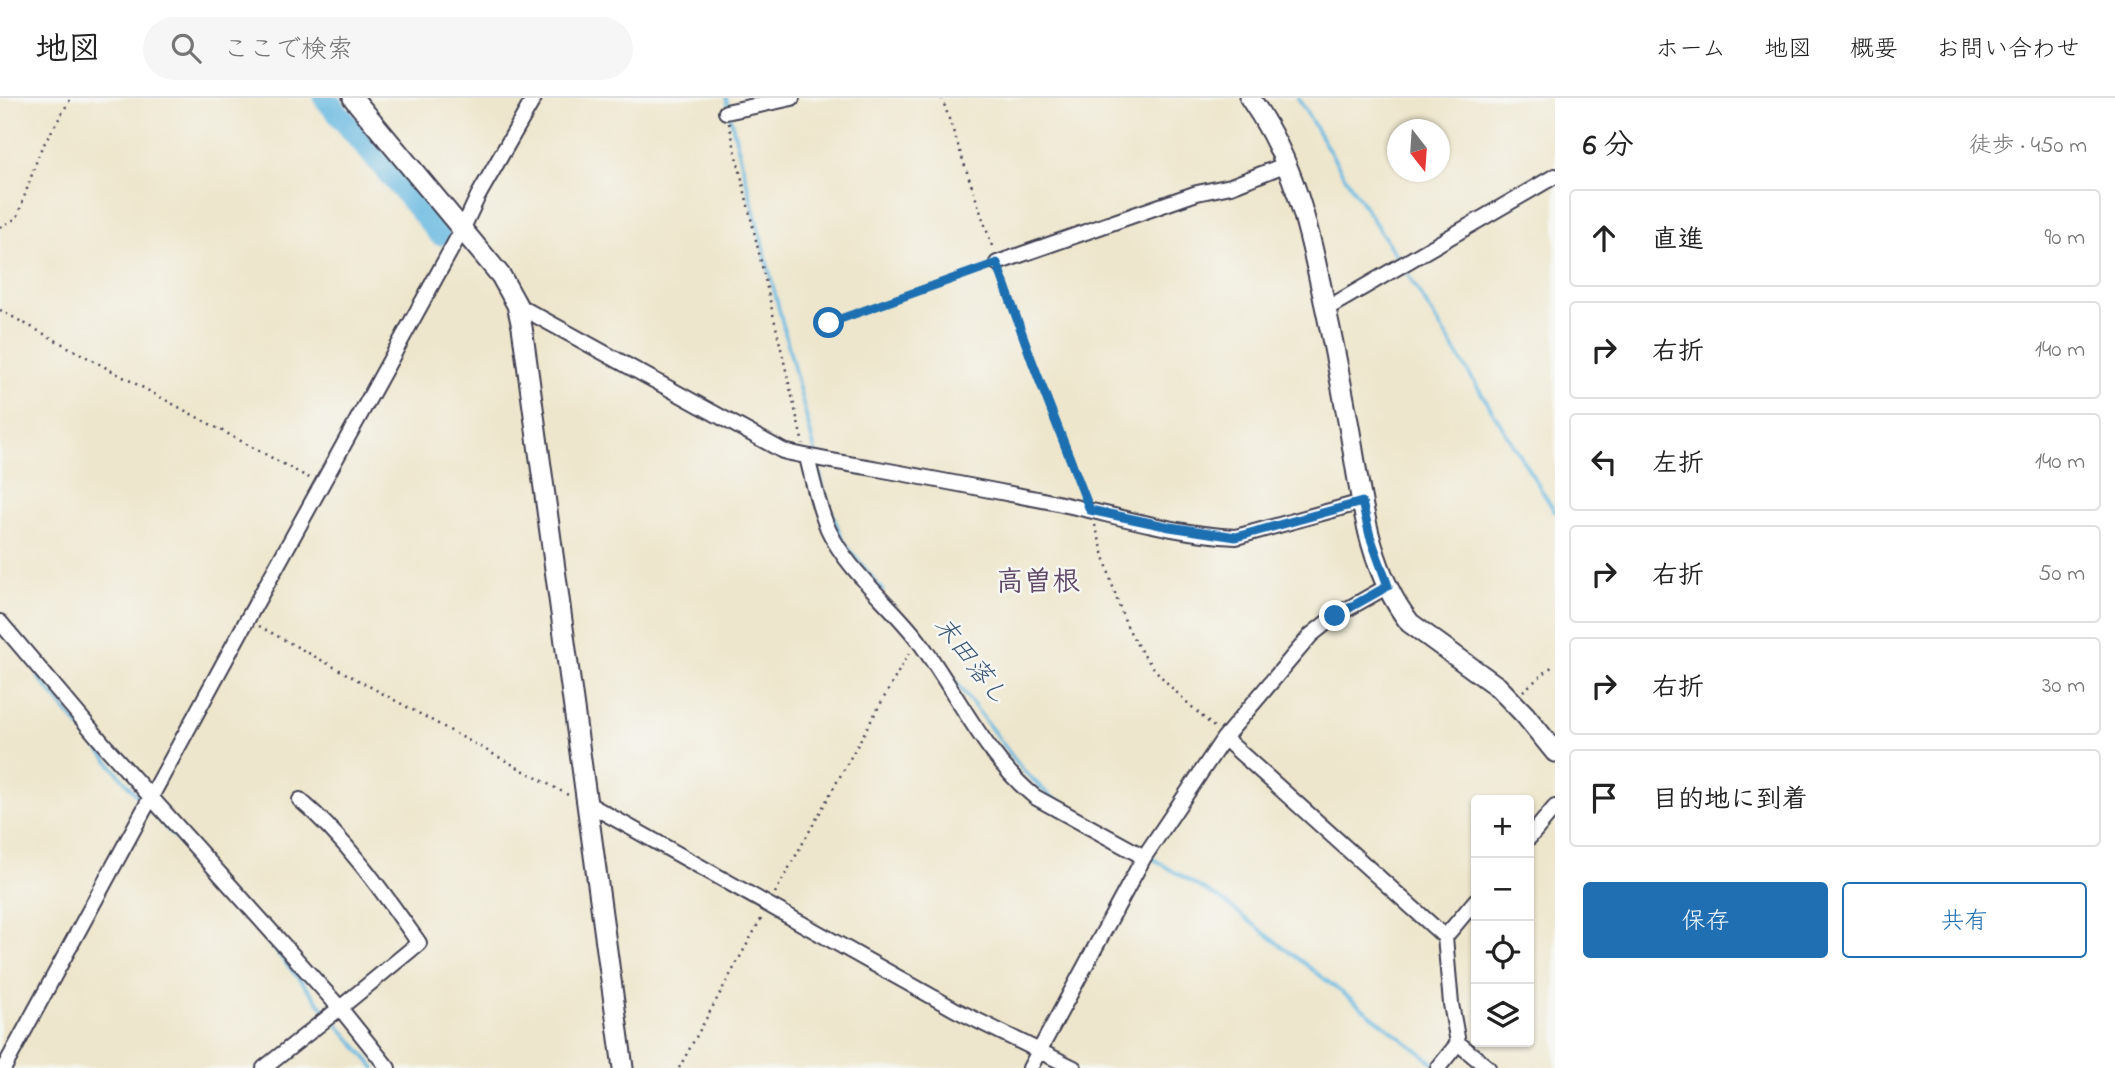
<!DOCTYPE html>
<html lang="ja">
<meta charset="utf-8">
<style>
body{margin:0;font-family:"Indie Flower","Klee One",sans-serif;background:#f6f6f6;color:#222}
.controls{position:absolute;right:21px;bottom:21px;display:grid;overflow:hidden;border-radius:7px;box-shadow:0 2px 5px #0004}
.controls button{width:63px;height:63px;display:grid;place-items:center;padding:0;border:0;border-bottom:2px solid #e0e0e0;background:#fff;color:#222;font:35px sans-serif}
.compass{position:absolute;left:1387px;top:21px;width:63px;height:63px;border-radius:50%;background:#fff;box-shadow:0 2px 5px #0004;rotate:163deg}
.stop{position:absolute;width:21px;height:21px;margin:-16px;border:5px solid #1f6fb2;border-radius:50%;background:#fff}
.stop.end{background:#1f6fb2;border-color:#fff;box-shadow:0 2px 7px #0008}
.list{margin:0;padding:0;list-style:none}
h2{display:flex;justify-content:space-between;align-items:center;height:91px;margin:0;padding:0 28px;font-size:30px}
h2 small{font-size:23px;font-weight:400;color:#767676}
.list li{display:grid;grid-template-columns:46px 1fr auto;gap:21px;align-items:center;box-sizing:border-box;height:98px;margin:0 14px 14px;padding:0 14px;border:2px solid #e0e0e0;border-radius:7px}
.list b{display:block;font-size:26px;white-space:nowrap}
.list em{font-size:23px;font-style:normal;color:#767676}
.actions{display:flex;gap:14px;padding:21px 28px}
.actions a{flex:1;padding:16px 0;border:2px solid #1f6fb2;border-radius:7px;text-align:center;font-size:24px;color:#1f6fb2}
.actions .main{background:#1f6fb2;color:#fff}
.icon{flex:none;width:38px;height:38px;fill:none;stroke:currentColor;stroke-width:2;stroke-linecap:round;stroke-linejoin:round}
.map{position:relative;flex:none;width:1555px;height:970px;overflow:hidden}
header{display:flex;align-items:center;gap:42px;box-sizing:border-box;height:98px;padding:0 35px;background:#fff;border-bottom:2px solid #e0e0e0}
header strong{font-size:33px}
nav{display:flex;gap:38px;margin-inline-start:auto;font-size:24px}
.search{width:490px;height:63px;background:#f6f6f6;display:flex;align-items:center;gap:18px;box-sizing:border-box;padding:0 24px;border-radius:38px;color:#767676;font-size:26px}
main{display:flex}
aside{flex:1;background:#fff}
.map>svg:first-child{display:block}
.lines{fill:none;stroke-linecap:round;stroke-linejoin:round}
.stream{stroke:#64b7e0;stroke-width:3.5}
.river{stroke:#64b7e0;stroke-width:23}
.minor-casing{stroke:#413f51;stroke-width:18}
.tertiary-casing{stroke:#413f51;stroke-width:23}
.path{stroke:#413f51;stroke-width:2.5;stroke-dasharray:2 5;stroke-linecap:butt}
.minor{stroke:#fff;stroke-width:14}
.tertiary{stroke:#fff;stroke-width:19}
.route{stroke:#1f6fb2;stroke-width:9}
.labels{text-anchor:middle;stroke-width:5;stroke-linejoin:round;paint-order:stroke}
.water-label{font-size:26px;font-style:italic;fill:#395675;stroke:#f6f6f2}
.quarter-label{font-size:28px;font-weight:bold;fill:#614869;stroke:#f6f6f2}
</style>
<header>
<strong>地図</strong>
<div class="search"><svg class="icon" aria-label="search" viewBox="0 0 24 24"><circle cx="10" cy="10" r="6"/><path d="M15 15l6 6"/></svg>ここで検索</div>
<nav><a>ホーム</a><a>地図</a><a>概要</a><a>お問い合わせ</a></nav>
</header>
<main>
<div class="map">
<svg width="1555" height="970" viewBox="0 0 1555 970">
<rect width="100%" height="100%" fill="#f6f6f2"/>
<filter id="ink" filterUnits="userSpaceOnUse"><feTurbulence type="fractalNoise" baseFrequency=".0143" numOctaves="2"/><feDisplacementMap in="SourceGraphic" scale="14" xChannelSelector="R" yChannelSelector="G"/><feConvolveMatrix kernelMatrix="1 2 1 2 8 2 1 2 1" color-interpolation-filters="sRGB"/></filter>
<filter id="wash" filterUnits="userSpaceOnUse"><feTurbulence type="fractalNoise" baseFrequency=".00686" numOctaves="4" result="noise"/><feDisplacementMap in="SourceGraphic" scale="28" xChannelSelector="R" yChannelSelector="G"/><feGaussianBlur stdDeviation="1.57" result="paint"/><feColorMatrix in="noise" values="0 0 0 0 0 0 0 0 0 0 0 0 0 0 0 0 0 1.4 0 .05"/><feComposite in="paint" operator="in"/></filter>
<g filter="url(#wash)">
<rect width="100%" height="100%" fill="#eee6cc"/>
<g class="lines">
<path class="stream" d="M 726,0 L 729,11
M 1298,0 L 1342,74 L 1401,165
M 730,18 L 816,357
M 1405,172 L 1555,414
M 817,365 L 824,394 L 843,443 L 883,493
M 943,567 L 1022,671 L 1050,698 L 1084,718
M 38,579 L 143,705
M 148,710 L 246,818 L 328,915
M 1150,759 L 1223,803 L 1435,966
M 333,921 L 375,970"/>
<path class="river" d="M 325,0 L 440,136"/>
</g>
</g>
<g filter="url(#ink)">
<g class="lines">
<defs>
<path id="minor" d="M 726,14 L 792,0
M 997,165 L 1197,95 L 1231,88 L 1287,66
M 517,207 L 783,353 C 814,361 846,365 878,371 C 934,381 990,392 1047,403 C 1109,415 1172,436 1236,439 L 1362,404
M 1326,211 L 1555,78
M 807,359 C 813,383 818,408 828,431 C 848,474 889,504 918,542 C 956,593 985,659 1035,699 L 1144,759
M 0,524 L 106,649 L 340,910 L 388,970
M 1224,640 L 1445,839 L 1451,906 L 1458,945 L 1488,970
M 585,704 L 956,912 L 1074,970
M 1529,740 L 1555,709
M 1445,839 L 1476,802
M 4,970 L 247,522 L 463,130 L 478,98 L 534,0
M 264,970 L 340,910 L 419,845 C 383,794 347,742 300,702
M 1030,970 L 1144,759 L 1224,640 L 1311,537 L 1335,518 L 1388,488
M 1438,970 L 1458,945"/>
<path id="tertiary" d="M 353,0 L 501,178 L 517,207 L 522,229 L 623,970
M 1250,0 C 1294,63 1309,130 1324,203 C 1334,247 1342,290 1350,334 C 1361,398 1368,472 1410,525 L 1498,589 L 1525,617 L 1555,654"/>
</defs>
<use href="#minor" class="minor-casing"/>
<use href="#tertiary" class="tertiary-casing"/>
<path class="path" d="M 942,0 L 993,151
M 729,25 L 803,346
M 0,129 L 17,120 L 40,53 L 71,0
M 1002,178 L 1032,263 L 1084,397
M 0,212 L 309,380
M 829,225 L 984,170
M 1095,427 C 1106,462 1117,513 1135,543 C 1154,577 1187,604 1215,630
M 259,528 L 570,698
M 1523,593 L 1555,566
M 775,795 L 910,553
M 679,970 L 762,819"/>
<use href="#minor" class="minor"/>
<use href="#tertiary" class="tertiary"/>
</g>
</g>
<g class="lines" filter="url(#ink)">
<path class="route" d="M 829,225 L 997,165 L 1032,263 L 1090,412 L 1170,429 L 1236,439 L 1362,404 L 1370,438 L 1388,488 L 1335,518"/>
</g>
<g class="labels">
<g class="water-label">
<text transform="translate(972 562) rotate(52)" y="9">末田落し</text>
</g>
<g class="quarter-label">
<text x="1038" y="492">高曽根</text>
</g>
</g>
</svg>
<div class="controls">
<button>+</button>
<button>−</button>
<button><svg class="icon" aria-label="locate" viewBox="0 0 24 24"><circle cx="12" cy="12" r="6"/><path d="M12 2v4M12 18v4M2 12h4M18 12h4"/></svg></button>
<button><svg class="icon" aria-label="layers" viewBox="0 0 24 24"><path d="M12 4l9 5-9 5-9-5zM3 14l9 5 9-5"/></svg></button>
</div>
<svg class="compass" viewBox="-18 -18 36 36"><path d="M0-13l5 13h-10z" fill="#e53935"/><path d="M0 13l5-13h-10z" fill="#767676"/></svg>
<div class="stop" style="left:829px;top:225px"></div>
<div class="stop end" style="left:1335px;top:518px"></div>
</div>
<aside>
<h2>6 分<small>徒歩 · 450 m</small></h2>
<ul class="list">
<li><svg class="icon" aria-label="ahead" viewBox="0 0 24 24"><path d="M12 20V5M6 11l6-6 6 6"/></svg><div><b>直進</b></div><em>90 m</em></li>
<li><svg class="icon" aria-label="right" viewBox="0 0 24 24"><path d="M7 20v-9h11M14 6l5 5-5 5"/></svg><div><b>右折</b></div><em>140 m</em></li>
<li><svg class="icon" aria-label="left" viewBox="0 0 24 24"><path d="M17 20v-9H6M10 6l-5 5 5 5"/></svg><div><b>左折</b></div><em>140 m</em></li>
<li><svg class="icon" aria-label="right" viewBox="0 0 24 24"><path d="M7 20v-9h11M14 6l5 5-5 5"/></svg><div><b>右折</b></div><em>50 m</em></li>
<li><svg class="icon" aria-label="right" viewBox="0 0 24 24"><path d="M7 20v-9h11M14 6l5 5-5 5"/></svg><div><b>右折</b></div><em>30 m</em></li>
<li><svg class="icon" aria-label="arrive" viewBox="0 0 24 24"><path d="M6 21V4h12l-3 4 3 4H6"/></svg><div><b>目的地に到着</b></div></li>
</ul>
<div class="actions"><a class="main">保存</a><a>共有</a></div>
</aside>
</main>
